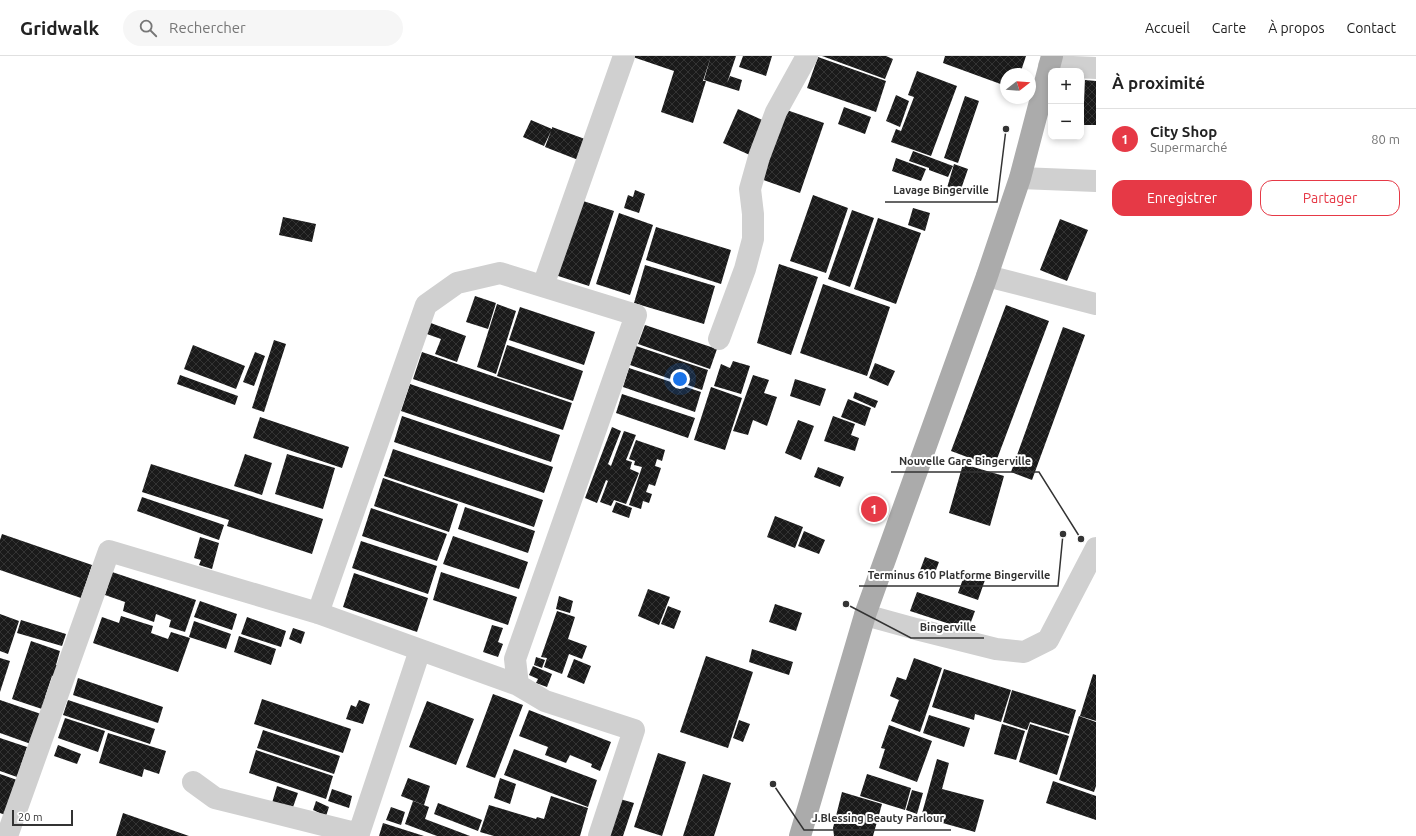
<!DOCTYPE html>
<html lang="fr">
<meta charset="utf-8">
<style>
body{margin:0;font-family:Ubuntu,sans-serif;background:#f6f6f6;color:#222}
.controls{position:absolute;right:12px;top:12px;display:grid;overflow:hidden;border-radius:8px;box-shadow:0 2px 6px #0003}
.controls button{width:36px;height:36px;display:grid;place-items:center;padding:0;border:0;border-bottom:1px solid #e0e0e0;background:#fff;color:#222;font:20px sans-serif}
.compass{position:absolute;left:1000px;top:12px;width:36px;height:36px;border-radius:50%;background:#fff;box-shadow:0 2px 6px #0003;rotate:73deg}
.scale{position:absolute;left:12px;bottom:10px;width:61px;box-sizing:border-box;padding-left:4px;border:2px solid #333;border-top:0;font-size:11px;line-height:14px;white-space:nowrap;color:#333;-webkit-text-stroke:3px #fff;paint-order:stroke}
.you{position:absolute;left:680px;top:323px;width:14px;height:14px;margin:-10px;border:3px solid #fff;border-radius:50%;background:#1a73e8;box-shadow:0 0 0 6px #1a73e833}
.badge{display:grid;place-items:center;width:26px;height:26px;border-radius:50%;background:#e63946;color:#fff;font-size:13px;font-weight:700}
.pin{position:absolute;translate:-50% -50%;border:2px solid #fff;box-shadow:0 1px 4px #0006}
.list{margin:0;padding:0;list-style:none}
h2{display:flex;justify-content:space-between;align-items:center;height:52px;margin:0;padding:0 16px;font-size:17px}
h2 small{font-size:13px;font-weight:400;color:#767676}
.list li{display:grid;grid-template-columns:26px 1fr auto;gap:12px;align-items:center;box-sizing:border-box;height:60px;padding:0 16px;border-top:1px solid #e0e0e0}
.list b{display:block;font-size:15px;white-space:nowrap}
.list p{margin:0;font-size:13px;white-space:nowrap;color:#767676}
.list em{font-size:13px;font-style:normal;color:#767676}
.actions{display:flex;gap:8px;padding:12px 16px}
.actions a{flex:1;padding:9px 0;border:1px solid #e63946;border-radius:12px;text-align:center;font-size:14px;color:#e63946}
.actions .main{background:#e63946;color:#fff}
.icon{flex:none;width:22px;height:22px;fill:none;stroke:currentColor;stroke-width:2;stroke-linecap:round;stroke-linejoin:round}
.map{position:relative;flex:none;width:1096px;height:780px;overflow:hidden}
header{display:flex;align-items:center;gap:24px;box-sizing:border-box;height:56px;padding:0 20px;background:#fff;border-bottom:1px solid #e0e0e0}
header strong{font-size:19px}
nav{display:flex;gap:22px;margin-inline-start:auto;font-size:14px}
.search{width:280px;height:36px;background:#f6f6f6;display:flex;align-items:center;gap:10px;box-sizing:border-box;padding:0 14px;border-radius:22px;color:#767676;font-size:15px}
main{display:flex}
aside{flex:1;background:#fff}
.map>svg:first-child{display:block}
.building{fill:url(#building-cross-hatch)}
.lines{fill:none;stroke-linecap:round;stroke-linejoin:round}
.minor{stroke:#d0d0d0;stroke-width:22}
.major{stroke:#ababab;stroke-width:22}
.leader{fill:none;stroke:#333;stroke-width:1.5}
.callout-dot{fill:#333;stroke:#fff;stroke-width:1.5}
.callout-label{font-size:11px;text-anchor:middle;font-weight:bold;fill:#333;stroke:#fff;stroke-width:4;stroke-linejoin:round;paint-order:stroke}
</style>
<header>
<strong>Gridwalk</strong>
<div class="search"><svg class="icon" aria-label="search" viewBox="0 0 24 24"><circle cx="10" cy="10" r="6"/><path d="M15 15l6 6"/></svg>Rechercher</div>
<nav><a>Accueil</a><a>Carte</a><a>À propos</a><a>Contact</a></nav>
</header>
<main>
<div class="map">
<svg width="1096" height="780" viewBox="0 0 1096 780">
<defs>
<pattern id="building-cross-hatch" width="8" height="8" patternUnits="userSpaceOnUse"><rect width="8" height="8" fill="#1a1a1a"/><path d="M0 0l8 8M0 8l8-8" fill="none" stroke="#333"/></pattern>
</defs>
<rect width="100%" height="100%" fill="#fff"/>
<path class="building" d="M 630,0 L 711,0 L 703,25 L 706,25 L 693,67 L 661,56 L 674,15 Z
M 711,0 L 736,0 L 727,27 L 730,20 L 742,24 L 739,35 L 704,24 Z
M 743,0 L 772,0 L 766,20 L 739,11 Z
M 822,0 L 886,0 L 893,3 L 885,23 Z
M 945,0 L 1026,0 L 1020,18 L 1006,18 L 1006,30 L 943,7 Z
M 818,1 L 886,25 L 876,56 L 807,32 Z
M 917,15 L 957,30 L 931,100 L 891,86 L 896,73 L 901,75 L 914,41 L 908,39 Z
M 1085,24 L 1096,25 L 1096,69 L 1083,69 Z
M 896,39 L 909,45 L 900,71 L 886,65 Z
M 965,40 L 979,45 L 958,107 L 944,102 Z
M 844,51 L 871,61 L 865,78 L 838,68 Z
M 781,52 L 824,67 L 800,137 L 758,122 Z
M 738,53 L 767,66 L 752,100 L 723,87 Z
M 531,64 L 552,73 L 552,71 L 593,86 L 586,107 L 545,91 L 551,75 L 544,90 L 523,81 Z
M 913,95 L 953,110 L 948,121 L 929,114 L 929,112 L 909,105 Z
M 896,102 L 926,113 L 921,125 L 892,115 Z
M 954,108 L 968,113 L 960,136 L 947,132 Z
M 635,134 L 645,138 L 639,157 L 624,152 L 628,139 L 633,141 Z
M 813,139 L 848,152 L 826,217 L 790,205 Z
M 577,143 L 614,155 L 589,230 L 552,218 Z
M 913,152 L 930,157 L 925,175 L 908,169 Z
M 852,154 L 874,162 L 850,231 L 828,223 Z
M 619,157 L 653,169 L 630,239 L 596,228 Z
M 283,161 L 316,168 L 312,186 L 279,179 Z
M 878,162 L 921,177 L 896,248 L 854,233 Z
M 1060,163 L 1088,174 L 1067,225 L 1040,214 Z
M 656,171 L 731,194 L 721,228 L 646,204 Z
M 779,208 L 818,221 L 791,299 L 757,287 Z
M 645,209 L 715,230 L 704,268 L 634,247 Z
M 823,228 L 890,251 L 867,320 L 800,297 Z
M 475,240 L 496,247 L 488,273 L 466,266 Z
M 497,248 L 516,255 L 496,318 L 477,311 Z
M 1006,249 L 1049,265 L 994,411 L 951,395 Z
M 520,251 L 595,276 L 584,309 L 509,284 Z
M 428,266 L 466,280 L 457,306 L 435,298 L 441,283 L 424,277 Z
M 645,269 L 717,293 L 710,313 L 638,288 Z
M 1063,271 L 1085,279 L 1032,424 L 1011,416 Z
M 274,284 L 286,288 L 264,356 L 252,352 Z
M 193,289 L 245,310 L 236,333 L 184,313 Z
M 507,289 L 583,315 L 573,345 L 497,320 Z
M 636,290 L 708,314 L 702,334 L 630,309 Z
M 255,296 L 265,300 L 254,330 L 243,326 Z
M 422,296 L 572,347 L 563,374 L 413,323 Z
M 733,305 L 750,310 L 741,338 L 714,330 L 721,308 L 730,312 Z
M 875,307 L 895,315 L 888,330 L 869,322 Z
M 629,312 L 701,336 L 695,356 L 623,331 Z
M 180,319 L 238,340 L 235,349 L 177,328 Z
M 753,319 L 769,324 L 764,337 L 777,341 L 767,370 L 753,364 L 748,379 L 733,375 Z
M 795,323 L 826,333 L 820,350 L 790,340 Z
M 410,328 L 560,379 L 551,406 L 401,355 Z
M 711,331 L 742,342 L 725,394 L 694,384 Z
M 855,336 L 878,345 L 875,352 L 853,342 Z
M 622,338 L 695,362 L 688,382 L 616,357 Z
M 848,343 L 871,352 L 865,370 L 841,361 Z
M 402,360 L 553,411 L 544,437 L 394,386 Z
M 833,360 L 855,368 L 851,379 L 859,382 L 855,395 L 824,385 Z
M 260,361 L 349,391 L 342,412 L 253,382 Z
M 798,364 L 814,370 L 801,404 L 785,397 Z
M 612,371 L 621,375 L 608,408 L 611,410 L 624,375 L 636,379 L 626,404 L 632,406 L 630,413 L 639,417 L 626,448 L 614,444 L 611,450 L 600,446 L 608,425 L 606,424 L 597,447 L 585,442 Z
M 636,384 L 665,394 L 662,405 L 657,403 L 655,410 L 661,412 L 655,430 L 649,428 L 646,436 L 652,438 L 649,447 L 643,445 L 641,453 L 629,449 L 642,411 L 634,409 L 635,405 L 629,403 Z
M 393,393 L 543,444 L 534,471 L 384,420 Z
M 245,398 L 272,407 L 262,439 L 234,430 Z
M 287,398 L 335,412 L 323,453 L 275,438 Z
M 151,408 L 323,463 L 312,498 L 227,470 L 229,464 L 142,436 Z
M 963,408 L 1004,420 L 990,470 L 949,457 Z
M 818,411 L 844,421 L 840,431 L 814,421 Z
M 383,422 L 458,448 L 449,476 L 374,450 Z
M 142,441 L 224,469 L 219,484 L 137,455 Z
M 616,446 L 632,452 L 629,462 L 612,456 Z
M 465,451 L 535,475 L 528,497 L 458,473 Z
M 371,452 L 447,478 L 437,505 L 362,480 Z
M 775,460 L 803,471 L 795,492 L 767,481 Z
M 804,475 L 825,484 L 819,498 L 798,490 Z
M 2,478 L 92,509 L 81,542 L 0,514 L 0,484 Z
M 453,480 L 528,506 L 519,533 L 443,508 Z
M 200,481 L 219,487 L 212,513 L 199,509 L 201,504 L 194,502 Z
M 361,485 L 437,510 L 428,538 L 352,512 Z
M 925,501 L 939,506 L 933,522 L 919,517 Z
M 112,516 L 196,544 L 185,576 L 169,571 L 171,564 L 156,558 L 154,566 L 123,555 L 125,546 L 105,539 Z
M 441,516 L 517,541 L 508,569 L 433,544 Z
M 354,517 L 428,542 L 417,576 L 343,551 Z
M 965,517 L 985,524 L 978,544 L 958,537 Z
M 648,533 L 670,541 L 659,569 L 638,560 Z
M 917,536 L 975,555 L 968,574 L 910,555 Z
M 559,540 L 573,545 L 570,557 L 556,553 Z
M 200,545 L 237,558 L 232,574 L 194,561 Z
M 775,548 L 802,557 L 796,575 L 769,566 Z
M 668,550 L 681,555 L 674,573 L 661,568 Z
M 557,555 L 575,561 L 568,583 L 587,590 L 582,603 L 569,598 L 562,618 L 544,611 L 547,602 L 541,601 Z
M 0,558 L 19,565 L 8,598 L 0,595 Z
M 121,560 L 153,570 L 151,577 L 168,583 L 171,576 L 190,582 L 178,616 L 93,587 L 102,561 L 119,567 Z
M 247,561 L 286,575 L 281,591 L 241,578 Z
M 21,564 L 66,578 L 62,590 L 17,577 Z
M 194,565 L 231,578 L 226,593 L 189,581 Z
M 492,569 L 503,572 L 498,586 L 503,588 L 498,601 L 483,596 Z
M 293,572 L 305,576 L 301,588 L 289,583 Z
M 239,580 L 276,593 L 271,609 L 234,596 Z
M 31,585 L 60,595 L 56,609 L 61,610 L 57,621 L 52,620 L 45,641 L 50,643 L 45,654 L 12,643 Z
M 752,593 L 793,606 L 789,619 L 749,606 Z
M 706,600 L 753,616 L 728,692 L 680,676 Z
M 536,601 L 545,604 L 542,612 L 534,609 Z
M 0,602 L 10,605 L 0,636 Z
M 914,602 L 942,612 L 920,676 L 891,665 L 899,644 L 890,640 L 897,621 L 906,624 Z
M 574,603 L 591,610 L 584,628 L 567,621 Z
M 533,610 L 552,618 L 547,631 L 536,627 L 538,623 L 529,619 Z
M 944,613 L 1011,634 L 1001,666 L 975,658 L 974,664 L 932,651 Z
M 1093,618 L 1096,619 L 1096,665 L 1080,660 Z
M 78,622 L 163,651 L 158,667 L 73,639 Z
M 1012,634 L 1076,654 L 1069,678 L 1030,666 L 1027,674 L 1003,666 Z
M 493,638 L 523,649 L 495,722 L 466,711 Z
M 262,643 L 351,673 L 343,697 L 254,668 Z
M 0,644 L 41,658 L 31,688 L 0,677 Z
M 68,644 L 155,673 L 150,688 L 63,659 Z
M 359,644 L 370,648 L 363,668 L 346,663 L 351,649 L 356,651 Z
M 427,645 L 474,663 L 456,709 L 409,691 Z
M 529,654 L 611,686 L 600,715 L 591,711 L 592,708 L 570,699 L 566,707 L 545,699 L 548,691 L 519,680 Z
M 929,659 L 970,672 L 964,691 L 923,677 Z
M 1079,660 L 1096,666 L 1096,730 L 1094,736 L 1059,724 Z
M 65,662 L 105,675 L 98,696 L 58,682 Z
M 739,664 L 750,668 L 743,686 L 733,682 Z
M 1002,668 L 1025,675 L 1016,704 L 994,698 Z
M 1030,668 L 1069,680 L 1057,719 L 1019,706 Z
M 889,669 L 932,685 L 917,726 L 879,712 L 885,693 L 881,692 Z
M 263,674 L 340,700 L 334,718 L 257,692 Z
M 108,677 L 166,695 L 159,718 L 144,713 L 142,721 L 99,707 Z
M 0,682 L 27,691 L 17,721 L 0,715 Z
M 58,689 L 81,698 L 77,708 L 54,700 Z
M 514,693 L 597,724 L 588,751 L 504,719 Z
M 256,694 L 333,720 L 326,743 L 249,717 Z
M 658,697 L 686,706 L 662,780 L 634,771 Z
M 937,703 L 949,707 L 942,733 L 984,744 L 975,776 L 921,761 Z
M 0,718 L 17,724 L 5,759 L 0,757 Z
M 703,718 L 731,727 L 714,780 L 683,780 Z
M 867,718 L 911,732 L 905,754 L 860,740 Z
M 408,722 L 430,730 L 424,749 L 401,740 Z
M 500,722 L 516,728 L 510,748 L 494,742 Z
M 1053,725 L 1096,740 L 1096,764 L 1046,747 Z
M 277,730 L 298,737 L 292,754 L 272,747 Z
M 332,733 L 352,740 L 349,752 L 328,745 Z
M 912,734 L 923,737 L 917,758 L 906,754 Z
M 842,736 L 882,748 L 873,780 L 834,780 L 833,772 Z
M 551,740 L 588,752 L 580,780 L 494,780 L 480,776 L 489,749 L 536,763 L 537,761 L 544,763 Z
M 620,743 L 634,747 L 623,780 L 607,780 Z
M 316,745 L 329,751 L 326,760 L 313,754 Z
M 413,745 L 429,751 L 425,763 L 470,780 L 437,780 L 405,768 Z
M 438,747 L 482,764 L 478,775 L 434,758 Z
M 391,751 L 405,756 L 401,769 L 386,764 Z
M 123,757 L 189,780 L 116,780 Z
M 383,767 L 424,780 L 379,780 Z"/>
<g class="lines">
<path class="minor" d="M 1049,10 L 1096,12
M 1020,122 L 1096,125
M 987,220 L 1096,248
M 543,230 L 624,0
M 719,283 L 745,213 L 753,183 L 753,158 L 750,133 L 759,101 L 776,56 L 807,0
M 318,557 L 426,249 L 457,227 L 500,217 L 636,259 L 515,603 L 518,629 L 545,645 L 634,674 L 599,780
M 865,559 L 916,573 L 996,593 L 1024,596 L 1048,584 L 1096,492
M 193,726 L 215,742 L 359,778
M 7,780 L 109,495 L 318,557 L 518,629
M 358,780 L 420,594"/>
<path class="major" d="M 800,780 L 865,559 L 987,220 L 1020,122 L 1052,0"/>
</g>
<path class="leader" d="M1006 73L997 146H885M1081 483L1039 416H891M1063 478L1058 530H859M846 548L911 582H984M773 728L804 774H951"/>
<g class="callout-dot">
<circle cx="1006" cy="73" r="4"/>
<circle cx="1081" cy="483" r="4"/>
<circle cx="1063" cy="478" r="4"/>
<circle cx="846" cy="548" r="4"/>
<circle cx="773" cy="728" r="4"/>
</g>
<g class="callout-label">
<text x="941" y="138">Lavage Bingerville</text>
<text x="965" y="409">Nouvelle Gare Bingerville</text>
<text x="959" y="523">Terminus 610 Platforme Bingerville</text>
<text x="948" y="575">Bingerville</text>
<text x="878" y="766">J.Blessing Beauty Parlour</text>
</g>
</svg>
<div class="controls">
<button>+</button>
<button>−</button>
</div>
<svg class="compass" viewBox="-18 -18 36 36"><path d="M0-13l5 13h-10z" fill="#e53935"/><path d="M0 13l5-13h-10z" fill="#767676"/></svg>
<div class="scale">20 m</div>
<div class="you"></div>
<div class="pin badge" style="left:874px;top:453px">1</div>
</div>
<aside>
<h2>À proximité<small></small></h2>
<ul class="list">
<li><span class="badge">1</span><div><b>City Shop</b><p>Supermarché</p></div><em>80 m</em></li>
</ul>
<div class="actions"><a class="main">Enregistrer</a><a>Partager</a></div>
</aside>
</main>
